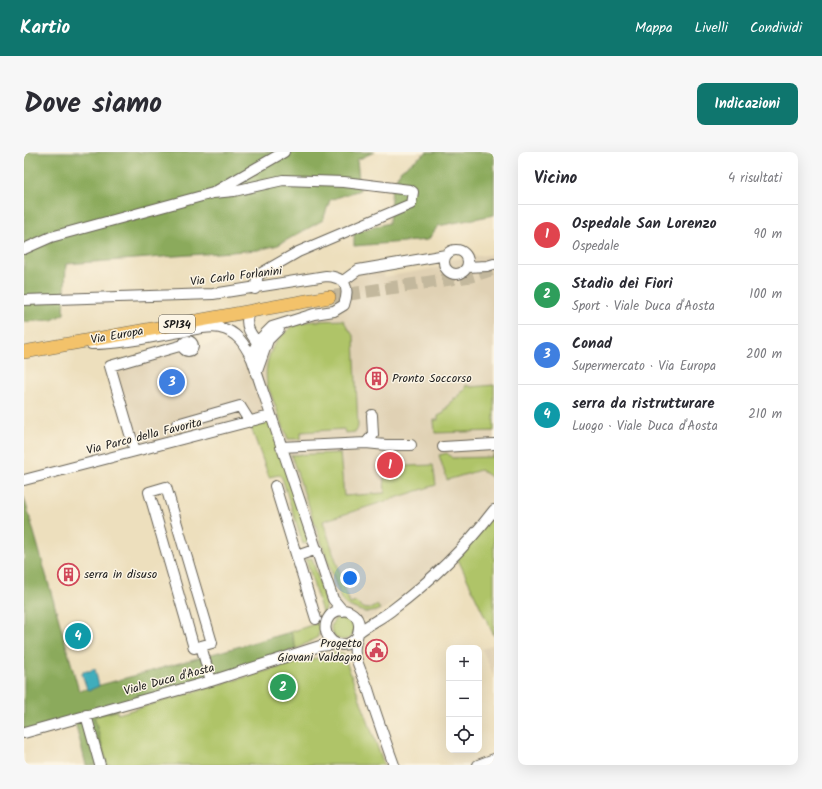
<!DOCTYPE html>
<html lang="it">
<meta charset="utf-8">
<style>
body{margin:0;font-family:Kalam,sans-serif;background:#f7f7f7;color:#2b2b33}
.controls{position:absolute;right:12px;bottom:12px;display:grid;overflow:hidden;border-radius:8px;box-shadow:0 4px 16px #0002}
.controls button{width:36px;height:36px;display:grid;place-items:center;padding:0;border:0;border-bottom:1px solid #e1e1e2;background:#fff;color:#2b2b33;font:20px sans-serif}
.you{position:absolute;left:326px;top:426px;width:14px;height:14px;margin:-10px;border:3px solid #fff;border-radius:50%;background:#1a73e8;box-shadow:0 0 0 6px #1a73e833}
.badge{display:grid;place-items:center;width:26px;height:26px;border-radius:50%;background:#0f766e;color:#fff;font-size:13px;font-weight:700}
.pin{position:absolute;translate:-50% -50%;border:2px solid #fff;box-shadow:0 1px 4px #0006}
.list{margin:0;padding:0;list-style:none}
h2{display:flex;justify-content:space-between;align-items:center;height:52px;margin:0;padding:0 16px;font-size:17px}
h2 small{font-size:13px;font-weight:400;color:#7c7c81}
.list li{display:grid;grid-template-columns:26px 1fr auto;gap:12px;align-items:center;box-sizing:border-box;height:60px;padding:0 16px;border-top:1px solid #e1e1e2}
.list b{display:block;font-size:15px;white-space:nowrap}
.list p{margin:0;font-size:13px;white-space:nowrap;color:#7c7c81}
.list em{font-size:13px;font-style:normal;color:#7c7c81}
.icon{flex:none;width:22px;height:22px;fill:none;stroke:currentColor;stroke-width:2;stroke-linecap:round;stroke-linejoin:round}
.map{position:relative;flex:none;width:470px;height:613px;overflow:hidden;border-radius:8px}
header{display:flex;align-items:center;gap:24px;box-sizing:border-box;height:56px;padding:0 20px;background:#0f766e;color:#fff}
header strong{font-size:19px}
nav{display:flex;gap:22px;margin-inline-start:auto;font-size:14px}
.intro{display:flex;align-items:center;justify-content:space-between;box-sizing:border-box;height:96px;padding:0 24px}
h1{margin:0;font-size:28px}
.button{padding:10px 18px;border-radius:8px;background:#0f766e;color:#fff;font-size:14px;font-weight:700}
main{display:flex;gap:24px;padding:0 24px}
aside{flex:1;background:#fff;border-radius:8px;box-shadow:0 4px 16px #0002}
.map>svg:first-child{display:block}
.built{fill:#e0d1b4}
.green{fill:#afc468;stroke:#667042}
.forest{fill:#8baa5c;stroke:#54633c}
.water{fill:#3fadbc;stroke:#2e646c}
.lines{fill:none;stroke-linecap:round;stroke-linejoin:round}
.major-tunnel{stroke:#c3b89d;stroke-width:13;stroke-dasharray:13 6;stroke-linecap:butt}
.minor-casing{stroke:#656054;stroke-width:12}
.major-casing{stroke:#656054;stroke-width:14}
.minor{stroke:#fff;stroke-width:10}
.major{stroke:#f3c26a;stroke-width:13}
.labels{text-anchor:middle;stroke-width:3;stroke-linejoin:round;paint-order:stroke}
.shield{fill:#fcf5e5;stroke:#5f5d58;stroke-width:1}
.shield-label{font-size:11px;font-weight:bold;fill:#1c1c1c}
.street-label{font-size:12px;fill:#1c1c1c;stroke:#fcf5e5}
.poi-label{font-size:12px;fill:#1c1c1c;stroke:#fcf5e5;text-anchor:start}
</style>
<header>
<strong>Kartio</strong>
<nav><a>Mappa</a><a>Livelli</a><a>Condividi</a></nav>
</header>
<div class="intro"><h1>Dove siamo</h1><a class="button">Indicazioni</a></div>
<main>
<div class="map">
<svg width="470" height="613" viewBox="0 0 470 613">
<rect width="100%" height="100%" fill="#fcf5e5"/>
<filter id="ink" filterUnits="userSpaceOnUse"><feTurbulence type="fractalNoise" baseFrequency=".025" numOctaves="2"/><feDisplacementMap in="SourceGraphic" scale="8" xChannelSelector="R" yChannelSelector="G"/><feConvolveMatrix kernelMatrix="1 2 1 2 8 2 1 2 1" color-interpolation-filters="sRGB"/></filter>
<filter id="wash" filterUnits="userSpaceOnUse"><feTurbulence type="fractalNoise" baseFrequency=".012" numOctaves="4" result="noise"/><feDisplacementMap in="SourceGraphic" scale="16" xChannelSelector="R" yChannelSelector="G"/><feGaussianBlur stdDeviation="0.9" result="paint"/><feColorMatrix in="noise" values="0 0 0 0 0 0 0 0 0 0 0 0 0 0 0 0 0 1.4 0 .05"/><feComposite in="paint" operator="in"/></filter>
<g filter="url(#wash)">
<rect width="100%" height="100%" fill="#eddfbd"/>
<path class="built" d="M 470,102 L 470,360 L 422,409 L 364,454 L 343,468 L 327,465 L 308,451 L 245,266 L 115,297 L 90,216 L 201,188 L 225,195 L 263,168 L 311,159 L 323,149 L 320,118 L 358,119 L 360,125 L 417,115 L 416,109 Z
M 470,492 L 470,524 L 458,497 Z"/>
<path class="green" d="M 319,168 L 330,185 L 334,275 L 332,280 L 321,281 L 320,277 L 277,280 L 277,287 L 264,287 L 243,232 C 240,212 246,192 263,179 C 266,177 269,173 273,172 C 283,168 307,169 319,168 Z
M 442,233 L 447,235 L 470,233 L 470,279 L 411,281 L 410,268 L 414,268 L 414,264 L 420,261 L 420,257 L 423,257 L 423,254 L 426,253 L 426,250 L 430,249 L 430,246 L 434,246 L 434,243 L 437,242 L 436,239 L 440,239 Z
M 245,266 L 287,389 L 279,392 L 258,326 L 255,323 L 245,325 L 225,270 Z
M 470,296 L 470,327 L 456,318 L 423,328 L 415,303 L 423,301 L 428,306 L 469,305 Z
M 316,301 L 320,344 L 361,341 L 359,315 L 409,313 L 412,333 L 299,369 L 326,452 L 332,450 C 340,458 344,459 353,453 L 356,457 C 344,463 339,460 327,455 C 322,453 320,452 317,447 L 267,303 Z
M 470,360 L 470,484 L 431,401 Z
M 288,406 L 302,450 L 302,457 L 299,464 L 282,407 Z
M307 476a12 12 0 1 1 24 0a12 12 0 1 1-24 0Z
M 296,470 L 294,485 L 272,497 L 267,480 Z
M 310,501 L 319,501 L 360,613 L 83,613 L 70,564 L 93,559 L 94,562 L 270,511 L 279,510 Z"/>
<path class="forest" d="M 0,0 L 350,0 L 333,8 L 336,38 L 306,48 L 299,68 L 254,93 L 234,98 L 42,112 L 40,162 L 28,168 L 0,170 Z
M 403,0 L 470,0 L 470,63 L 414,74 L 404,88 L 330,94 L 330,80 L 365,71 L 368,34 L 377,18 Z
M 0,345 L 55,539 L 267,480 L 272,497 L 70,565 L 83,613 L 62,613 L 51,570 L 0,584 Z"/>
<path class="water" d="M 68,517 L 71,517 L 75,534 L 66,538 L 63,537 L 58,522 L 60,519 L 66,519 Z"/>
</g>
<g filter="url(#ink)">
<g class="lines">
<path class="major-tunnel" d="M 305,145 L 447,124 L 470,117"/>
<defs>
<path id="minor" d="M 189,41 L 210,39 L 259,28 L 320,30 L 386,38 L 389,40 L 387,52 L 274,100 L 234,123 L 231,137
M 0,97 L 27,85 L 189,41 L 260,0
M420 110a12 12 0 1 1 24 0a12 12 0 1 1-24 0Z
M 443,115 L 463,114 L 470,112
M 319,129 L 334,118 L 422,103
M 0,148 L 189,142 L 302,124 C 322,125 326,136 320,153 L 310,159 L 290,162 L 248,175 L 233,190 L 228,207
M 225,160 C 219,174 228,184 237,195
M159 194a5 5 0 1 1 10 0a5 5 0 1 1-10 0Z
M 67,192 C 97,192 127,185 156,180 C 168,178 185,173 196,176 C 213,179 221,193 228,207 L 309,447 L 319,459
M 232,222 L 244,188 L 255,177
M 153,272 L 216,254 L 226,270
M 342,291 L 349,283 L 348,263
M 257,295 L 342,291 L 362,293 L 387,293
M 419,295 L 470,292
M 111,299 L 86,214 L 159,193
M 0,328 L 246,264
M 251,334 L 292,467
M 142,335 L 188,491 L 170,496 L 125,340 Z
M 273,404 L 293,397
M 335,480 C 345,472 358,466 368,458 C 407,429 441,396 470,358
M 333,485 C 326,493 318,495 309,490 C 290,474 311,448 329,462 C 343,473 328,489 331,502 C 334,514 340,526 344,537 C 352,563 361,588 370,613
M 177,494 L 187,529
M 62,563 L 76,613
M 0,581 L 187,529 L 296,494 L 313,492
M 454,613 L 470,607"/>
<path id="major" d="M 0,200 L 305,145"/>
</defs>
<use href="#minor" class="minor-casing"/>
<use href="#major" class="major-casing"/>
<use href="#minor" class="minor"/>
<use href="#major" class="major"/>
</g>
</g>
<defs>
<symbol id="building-ring" viewBox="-11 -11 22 22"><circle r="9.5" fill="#fcf5e5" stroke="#d1495b" stroke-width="1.5"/><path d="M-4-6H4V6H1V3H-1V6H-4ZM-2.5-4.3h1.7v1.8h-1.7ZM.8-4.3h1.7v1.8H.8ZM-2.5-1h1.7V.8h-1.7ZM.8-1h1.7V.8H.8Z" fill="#d1495b"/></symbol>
<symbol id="civic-ring" viewBox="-11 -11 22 22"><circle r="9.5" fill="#fcf5e5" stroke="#d1495b" stroke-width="1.5"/><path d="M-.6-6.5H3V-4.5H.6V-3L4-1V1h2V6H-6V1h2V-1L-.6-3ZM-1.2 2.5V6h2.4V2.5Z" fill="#d1495b"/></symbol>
</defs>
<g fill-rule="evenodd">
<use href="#building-ring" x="340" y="214" width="25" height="25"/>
<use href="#building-ring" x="32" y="410" width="25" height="25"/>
<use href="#civic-ring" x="340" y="486" width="25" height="25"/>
</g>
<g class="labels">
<rect class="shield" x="135" y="163" width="36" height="18" rx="3"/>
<g class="shield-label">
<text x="153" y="176">SP134</text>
</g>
<g class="street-label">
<text transform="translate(212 124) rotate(-7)" y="4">Via Carlo Forlanini</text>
<text transform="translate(93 183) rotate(-10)" y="4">Via Europa</text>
<text transform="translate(120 284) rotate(-14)" y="4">Via Parco della Favorita</text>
<text transform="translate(145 527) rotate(-15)" y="4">Viale Duca d'Aosta</text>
</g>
<g class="poi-label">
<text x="368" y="230">Pronto Soccorso</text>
<text x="60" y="426">serra in disuso</text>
<text x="338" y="495" text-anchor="end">Progetto<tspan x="338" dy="14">Giovani Valdagno</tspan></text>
</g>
</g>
</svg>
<div class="controls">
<button>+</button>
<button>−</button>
<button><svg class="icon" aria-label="locate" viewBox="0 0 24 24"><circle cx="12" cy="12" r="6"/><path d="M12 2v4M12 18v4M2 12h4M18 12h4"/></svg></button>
</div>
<div class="you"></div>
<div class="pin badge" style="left:366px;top:313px;background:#e0444e">1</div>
<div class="pin badge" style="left:259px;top:535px;background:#2e9e5b">2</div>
<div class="pin badge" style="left:148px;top:230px;background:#3f7fe0">3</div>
<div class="pin badge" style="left:54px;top:484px;background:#0f9aa8">4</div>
</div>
<aside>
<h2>Vicino<small>4 risultati</small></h2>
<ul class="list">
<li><span class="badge" style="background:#e0444e">1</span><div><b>Ospedale San Lorenzo</b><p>Ospedale</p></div><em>90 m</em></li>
<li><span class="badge" style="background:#2e9e5b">2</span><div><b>Stadio dei Fiori</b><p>Sport · Viale Duca d'Aosta</p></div><em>100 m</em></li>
<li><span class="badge" style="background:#3f7fe0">3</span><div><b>Conad</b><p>Supermercato · Via Europa</p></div><em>200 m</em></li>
<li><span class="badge" style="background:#0f9aa8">4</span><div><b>serra da ristrutturare</b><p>Luogo · Viale Duca d'Aosta</p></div><em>210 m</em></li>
</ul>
</aside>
</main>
